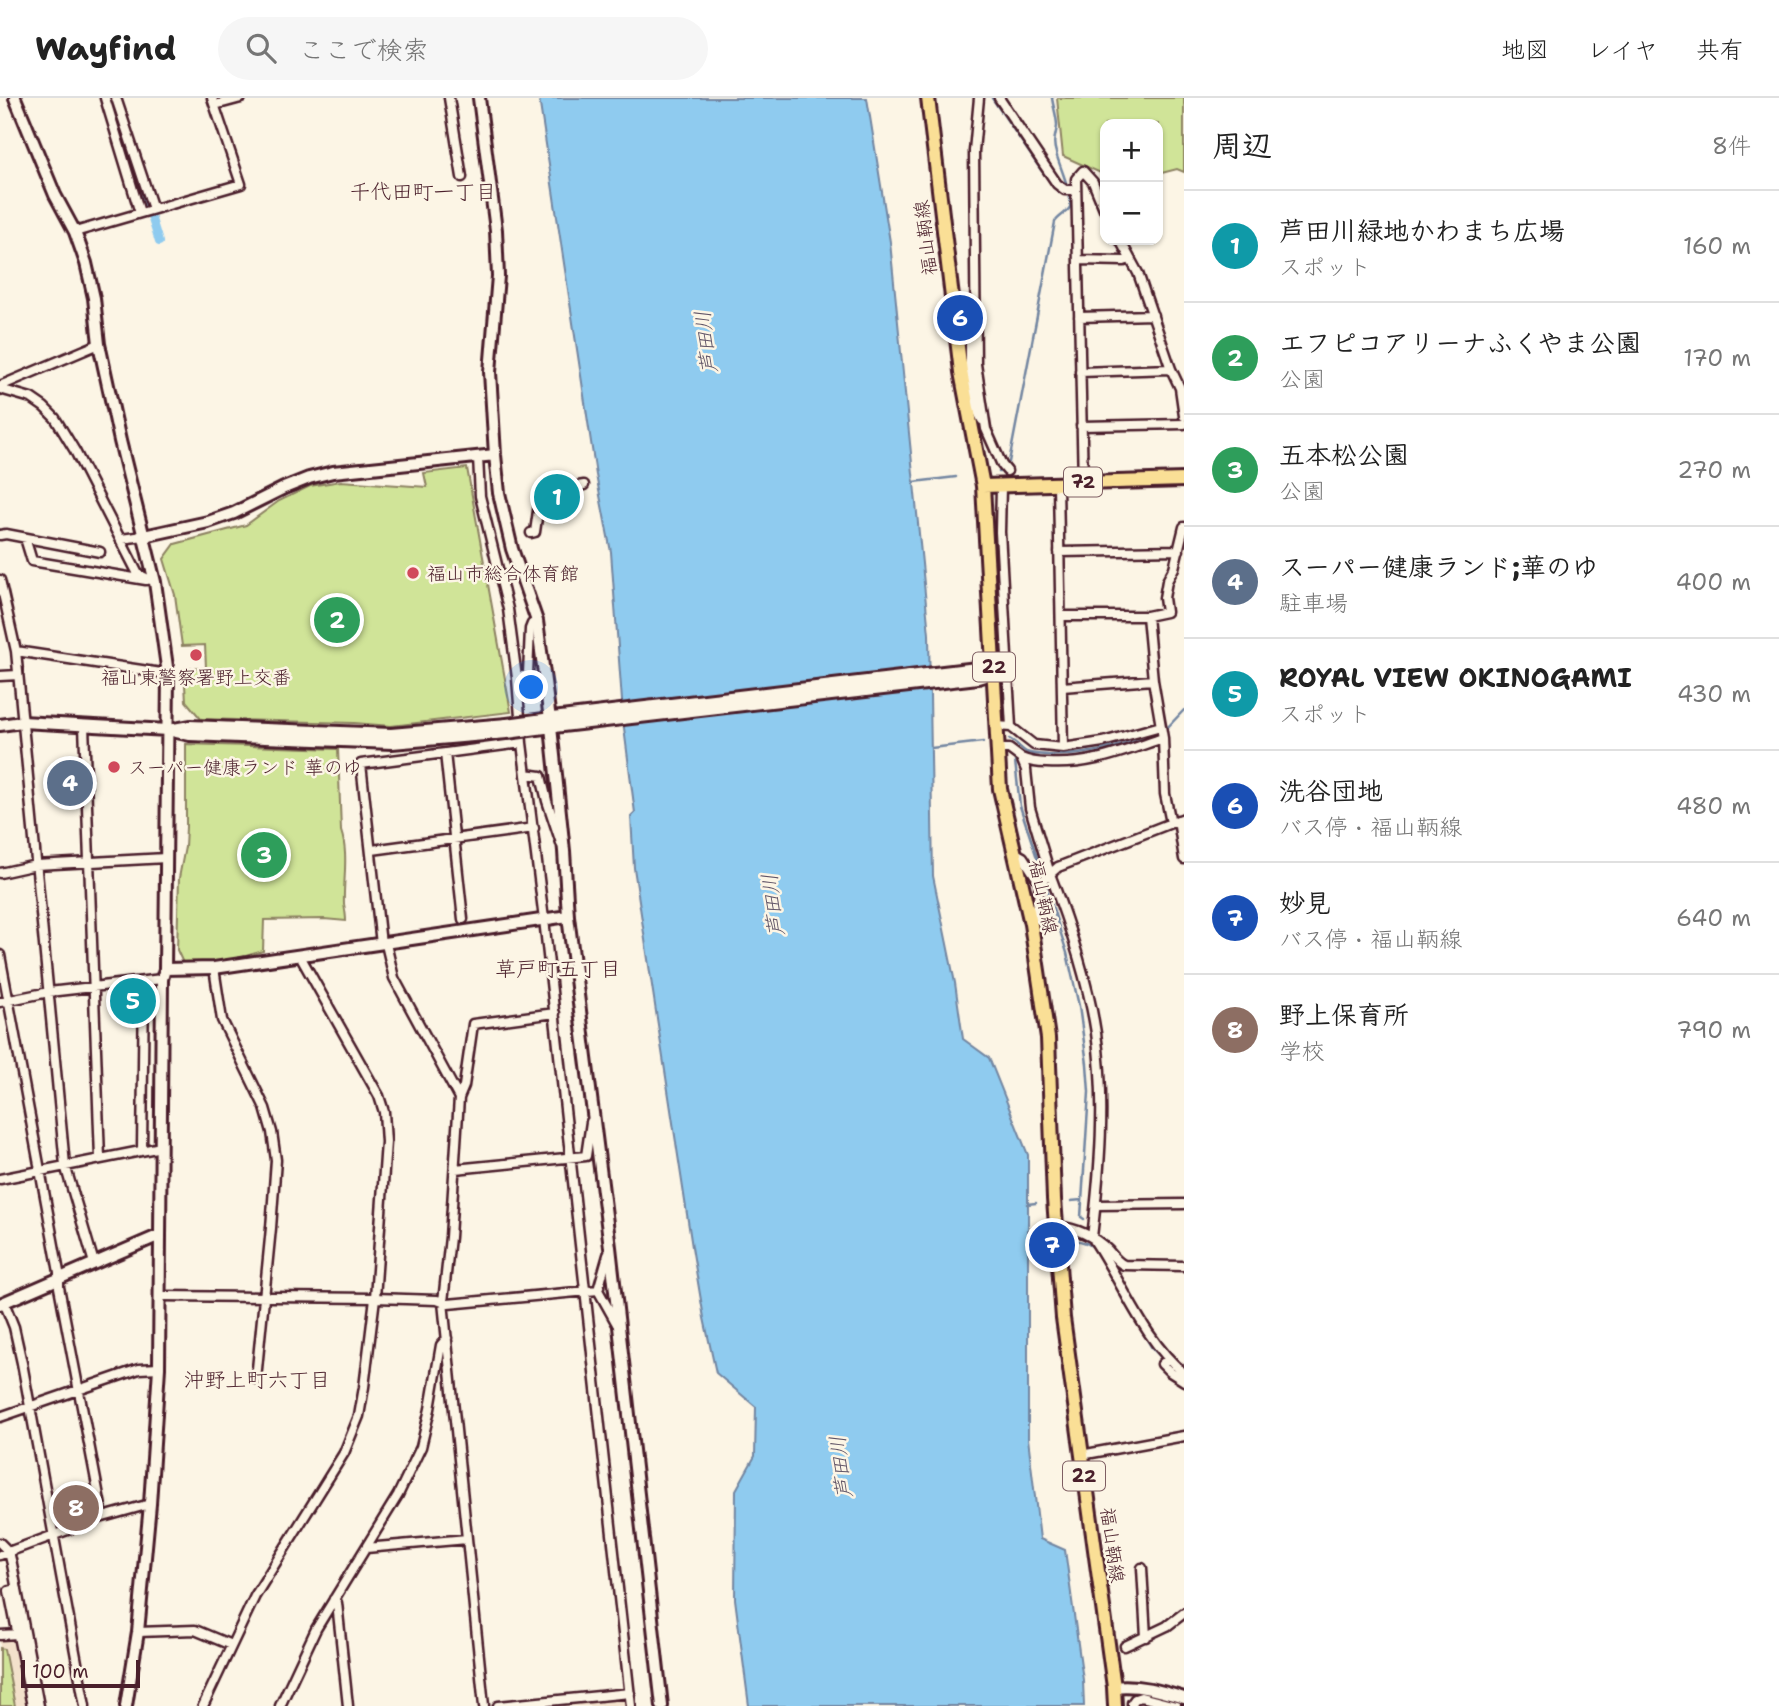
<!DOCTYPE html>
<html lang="ja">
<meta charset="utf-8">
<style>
body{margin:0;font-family:"Shantell Sans","Klee One",sans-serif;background:#f6f6f6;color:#222}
.controls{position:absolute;right:21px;top:21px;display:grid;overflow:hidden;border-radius:14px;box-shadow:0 2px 5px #0004}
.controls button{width:63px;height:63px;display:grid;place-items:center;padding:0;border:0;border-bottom:2px solid #e0e0e0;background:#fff;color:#222;font:35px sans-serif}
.scale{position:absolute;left:21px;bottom:18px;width:119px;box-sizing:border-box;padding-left:7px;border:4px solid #4a1f2b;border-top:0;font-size:19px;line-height:24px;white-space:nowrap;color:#4a1f2b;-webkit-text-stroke:5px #fcf5e5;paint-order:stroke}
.you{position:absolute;left:532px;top:590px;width:24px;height:24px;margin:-18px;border:5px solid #fff;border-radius:50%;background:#1a73e8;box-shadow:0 0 0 10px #1a73e833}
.badge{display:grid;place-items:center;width:46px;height:46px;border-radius:50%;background:#0b8043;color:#fff;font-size:23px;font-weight:700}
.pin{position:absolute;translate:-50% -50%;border:4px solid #fff;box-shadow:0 2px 7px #0006}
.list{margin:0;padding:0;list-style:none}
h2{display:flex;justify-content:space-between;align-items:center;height:91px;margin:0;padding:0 28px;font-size:30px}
h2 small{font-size:23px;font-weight:400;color:#767676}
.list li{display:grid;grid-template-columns:46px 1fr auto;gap:21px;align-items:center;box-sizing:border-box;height:112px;padding:0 28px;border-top:2px solid #e0e0e0}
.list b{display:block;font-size:26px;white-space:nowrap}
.list p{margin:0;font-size:23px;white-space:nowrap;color:#767676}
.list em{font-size:23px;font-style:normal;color:#767676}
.icon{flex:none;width:38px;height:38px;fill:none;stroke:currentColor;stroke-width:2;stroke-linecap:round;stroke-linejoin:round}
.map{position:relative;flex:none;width:1184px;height:1608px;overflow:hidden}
header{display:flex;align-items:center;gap:42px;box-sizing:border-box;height:98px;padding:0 35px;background:#fff;border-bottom:2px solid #e0e0e0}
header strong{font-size:33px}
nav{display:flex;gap:38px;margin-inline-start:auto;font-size:24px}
.search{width:490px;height:63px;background:#f6f6f6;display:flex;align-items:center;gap:18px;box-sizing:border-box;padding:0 24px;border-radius:38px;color:#767676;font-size:26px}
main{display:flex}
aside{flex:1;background:#fff}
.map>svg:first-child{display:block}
.built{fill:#f3e1cb}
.green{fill:#d0e498;stroke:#8d8262;stroke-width:2}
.water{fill:#8fcbef;stroke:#7386a1;stroke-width:2}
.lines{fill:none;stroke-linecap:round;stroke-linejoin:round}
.stream{stroke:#7386a1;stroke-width:2.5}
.canal{stroke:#8fcbef;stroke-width:8}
.street-casing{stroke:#4a1f2b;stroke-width:13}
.secondary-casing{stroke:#4a1f2b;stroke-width:16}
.primary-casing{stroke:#4a1f2b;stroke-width:18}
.street{stroke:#fcf5e5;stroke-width:8}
.secondary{stroke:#fcf5e5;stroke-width:10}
.primary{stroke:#fadf96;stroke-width:12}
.secondary-bridge-casing{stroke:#4a1f2b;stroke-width:16;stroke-linecap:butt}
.secondary-bridge{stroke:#fcf5e5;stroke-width:10}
.poi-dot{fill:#d1495b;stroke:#fcf5e5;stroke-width:2.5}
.labels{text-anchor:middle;stroke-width:5;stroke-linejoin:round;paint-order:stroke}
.shield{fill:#fcf5e5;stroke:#7f5f63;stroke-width:2}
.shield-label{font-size:18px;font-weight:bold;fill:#4a1f2b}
.street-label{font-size:19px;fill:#4a1f2b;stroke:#fcf5e5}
.poi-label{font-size:19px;fill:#4a1f2b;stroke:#fcf5e5;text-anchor:start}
.neighbourhood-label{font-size:21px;fill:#4a1f2b;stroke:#fcf5e5}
.water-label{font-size:21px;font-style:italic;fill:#5f5366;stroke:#fcf5e5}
</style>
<header>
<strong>Wayfind</strong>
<div class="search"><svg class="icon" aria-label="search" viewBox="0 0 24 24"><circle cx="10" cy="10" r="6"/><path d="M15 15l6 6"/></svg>ここで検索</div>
<nav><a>地図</a><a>レイヤ</a><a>共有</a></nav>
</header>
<main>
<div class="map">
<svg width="1184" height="1608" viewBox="0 0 1184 1608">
<rect width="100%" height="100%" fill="#fcf5e5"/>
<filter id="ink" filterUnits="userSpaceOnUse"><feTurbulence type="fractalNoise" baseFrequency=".0143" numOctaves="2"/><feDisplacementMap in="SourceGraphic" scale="14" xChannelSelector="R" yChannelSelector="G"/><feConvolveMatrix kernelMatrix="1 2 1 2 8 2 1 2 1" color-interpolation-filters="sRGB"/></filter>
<g filter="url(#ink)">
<path class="built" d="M 0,1540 L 15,1540 L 29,1608 L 0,1608 Z
M 623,1598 L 628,1600 L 629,1608 L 519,1608 Z"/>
<path class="green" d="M 1057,0 L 1184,0 L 1184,74 L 1177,71 L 1158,76 L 1158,26 L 1105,26 L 1105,77 L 1063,58 Z
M 467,370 L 511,614 L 391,628 L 354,625 L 201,621 L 186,603 L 184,571 L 206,570 L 205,547 L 182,548 L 175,497 L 164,461 L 175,446 L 246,427 L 279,403 L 310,388 L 341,383 L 427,389 L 424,375 Z
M 186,646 L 338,651 L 341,733 C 349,756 343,782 344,806 C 345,812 346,817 346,823 L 324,821 L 264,822 L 263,853 L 239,860 L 188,868 L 183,865 L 177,852 L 179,780 L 185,749 L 186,729 Z
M 0,1550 L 4,1551 L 15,1608 L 0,1608 Z"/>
<path class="water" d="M 539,0 L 867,0 L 890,144 L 929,536 L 933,778 L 955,885 L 963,941 L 989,960 L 1028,1057 L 1028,1340 L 1040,1441 L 1065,1452 L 1083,1582 L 1084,1608 L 749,1608 L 735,1501 L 736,1392 L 755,1358 L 756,1309 L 716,1275 L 704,1220 L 692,1149 L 634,770 L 631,719 L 635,715 L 624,630 L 611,454 L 596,377 Z"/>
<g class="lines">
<path class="stream" d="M 992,0 L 1041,72 L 1059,95
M 999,374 L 1002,373 L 1009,364 L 1055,124 C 1059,118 1068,114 1070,109 C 1073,97 1059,67 1056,55 C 1052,42 1056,38 1057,28 C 1057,19 1053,8 1052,0
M 914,384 L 956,379
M 1165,632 L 1184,612
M 1009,641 C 1016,644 1020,650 1026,654 C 1033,657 1041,656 1048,657 C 1089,659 1121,647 1159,636
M 931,650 L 983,644
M 1015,663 L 1020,708 L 1043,778
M 1045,785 L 1067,855 L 1079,908 L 1087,966 L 1089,994 L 1081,1119 L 1084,1121
M 1071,1103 L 1082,1102
M 1027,1106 L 1036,1105
M 1030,1142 L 1052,1142
M 1062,1142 C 1075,1142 1086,1142 1095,1151
M 1104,1166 L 1113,1181
M 1133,1218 L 1152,1250 L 1160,1258"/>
<path class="canal" d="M 111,0 L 144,108
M 151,118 L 159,144"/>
<defs>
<path id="street" d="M 105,0 L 140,115
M 116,0 L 153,111
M 449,0 L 462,79
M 979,0 L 974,53 L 976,266 L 986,331 L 1002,367 L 1007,373
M 999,0 L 1057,86 L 1065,92 L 1076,92
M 215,7 L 241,0
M 75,134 L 241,86 L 212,0
M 1120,142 L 1138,175 L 1171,271 L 1180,290 L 1184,318
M 1078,162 L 1124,163 L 1130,161
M 1079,219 L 1153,217
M 970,273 L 977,312 L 982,322
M 961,274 L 970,273 L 970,239
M 1080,274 L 1171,271
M 0,288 L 99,246
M 0,291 L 31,300 L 44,309 L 55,320 L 75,353 L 138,476 L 155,484
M 1081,328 L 1184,326
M 478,359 L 480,398 L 508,511 L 517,580 L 522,645
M 1083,384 L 1076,81 L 1083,73 L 1093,84 L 1105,113
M 1058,387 L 1063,650
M 1001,388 L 1000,434 L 1011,629
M 531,435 L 535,434 L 540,399 L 542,394 L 584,387
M 0,437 L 6,436 L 100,454
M 25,440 L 32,463 L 146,482
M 121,441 L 144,438
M 1059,454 L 1179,452
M 0,482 L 16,553 L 65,1067 L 94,1165
M 1061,518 L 1147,518 L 1166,514 L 1164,500 L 1167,483 L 1174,470 L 1184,429
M 1147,518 L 1153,582 L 1163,640 L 1165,696 L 1171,725
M 16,553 L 168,576
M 0,578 L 18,577
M 517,580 L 528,576 L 530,531 L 532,526 L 537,523
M 1062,589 L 1153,582
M 84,627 L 100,1060
M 996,628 L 1011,629 L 1034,647 L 1063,650 L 1103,644 L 1161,628
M 997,651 L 1009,651 L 1021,660 L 1026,672 L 1030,710 L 1050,776 L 1058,769 L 1184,720
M 445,655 L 463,821
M 1021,660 C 1030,664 1038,665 1047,665 C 1090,668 1124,653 1163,640
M 526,676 L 541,678 L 547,703 L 561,745
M 1178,722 L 1184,761
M 372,752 L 534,730
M 1014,754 L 1023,759 L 1040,785 L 1050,776 C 1069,826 1088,882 1096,935 C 1106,1003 1100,1072 1092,1139 C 1122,1183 1143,1242 1184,1275
M 0,775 L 36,767 L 166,760
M 1031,826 L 1036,817 L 1040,785
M 381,846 L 361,666 L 522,645 L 544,821 L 631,1608
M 386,846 L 394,880 L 459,1000 L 450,1139 L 443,1204 L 484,1608
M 0,857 L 59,1174 L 59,1189 L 103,1419
M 214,870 L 222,922 L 265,1010 L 272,1034 L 276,1062 L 271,1130 L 256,1281
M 0,904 L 49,894 L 162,881
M 459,1000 L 464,988 L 473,926 L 555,915
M 142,1052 L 144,883
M 455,1071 L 586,1058 L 591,1024
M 0,1081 L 161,1049
M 1096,1107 L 1184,1106
M 1056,1128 C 1075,1130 1093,1137 1108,1152 C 1113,1158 1117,1164 1124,1167 L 1184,1168
M 598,1192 L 617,1226
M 160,1198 L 375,1200 L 437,1202 L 448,1206 L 598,1192 L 608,1157
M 4,1204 L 14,1229 L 22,1265 L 85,1608
M 1168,1261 L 1162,1266 L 1170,1274 L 1184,1283
M 0,1319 L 139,1271 L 159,1270
M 1081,1357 L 1184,1338
M 0,1445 L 9,1454 L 12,1466 L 39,1608
M 366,1450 L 467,1441
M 0,1457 L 103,1419 L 150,1406
M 1142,1470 L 1146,1539
M 17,1491 L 9,1493 L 32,1608
M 334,1501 L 337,1505 L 348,1608
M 138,1534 L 195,1532 L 231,1547
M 0,1537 L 18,1536
M 1125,1548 L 1167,1528 L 1184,1515
M 203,1608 L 255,1498 L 344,1355 L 359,1318 L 364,1289 L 375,1200 L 386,1044 L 384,1014 L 379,998 L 300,858
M 280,1608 L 316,1531 L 398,1397 L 421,1349 L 430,1311 L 441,1247 L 447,1240
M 498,1608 L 630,1595
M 1132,1608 L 1132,1605 L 1135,1601 L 1141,1599 L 1176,1608"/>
<path id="secondary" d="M 15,0 L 55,97 L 75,134 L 86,165 L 94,200 L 99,246 L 120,343 L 155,484 L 168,576 L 165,871 L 162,881 L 159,1270 L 150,1406 L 138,1534 L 126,1608
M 479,0 L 496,132 L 498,178 L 490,274 L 495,357 L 499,395 L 512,451 L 537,523 L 551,629 L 564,753 L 568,818 L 610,1149 L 662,1608
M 144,438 L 208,424 L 234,415 L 284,390 L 309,380 L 333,374 L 495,357
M 544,621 L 977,570 L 994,575
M 0,627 L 22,624 L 168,632 L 190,637 L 392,645 L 507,635
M 545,630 L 978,580 L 994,575
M 174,631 L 190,628 L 391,636 L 507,626
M 165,871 L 214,870 L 568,818
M 0,1206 L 160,1137
M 1114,1589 C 1138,1586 1161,1593 1184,1600"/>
<path id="primary" d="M 928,0 L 961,274 L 983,388 L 1000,691 L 1031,826 L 1048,940 L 1054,1101 L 1063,1220 L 1114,1589 L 1115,1608
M 983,388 L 1184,382"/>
</defs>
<use href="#street" class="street-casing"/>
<use href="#secondary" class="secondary-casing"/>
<use href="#primary" class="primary-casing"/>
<use href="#street" class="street"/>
<use href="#secondary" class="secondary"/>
<use href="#primary" class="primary"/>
<defs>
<path id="secondary-bridge" d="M 507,626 L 544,621
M 507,635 L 545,630"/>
</defs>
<use href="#secondary-bridge" class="secondary-bridge-casing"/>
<use href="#secondary-bridge" class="secondary-bridge"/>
</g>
</g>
<g class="poi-dot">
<circle cx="413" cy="475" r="7"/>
<circle cx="196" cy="557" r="7"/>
<circle cx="114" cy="669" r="7"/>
</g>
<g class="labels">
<g class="shield">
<rect x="1064" y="369.5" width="38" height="29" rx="5"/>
<rect x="973" y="554.5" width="42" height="29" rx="5"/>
<rect x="1063" y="1363.5" width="42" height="29" rx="5"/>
</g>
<g class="shield-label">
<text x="1083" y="390">72</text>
<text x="994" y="575">22</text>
<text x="1084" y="1384">22</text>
</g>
<g class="street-label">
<text transform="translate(925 140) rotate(-97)" y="7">福山鞆線</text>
<text transform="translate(1044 799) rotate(78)" y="7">福山鞆線</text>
<text transform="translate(1113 1447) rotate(82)" y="7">福山鞆線</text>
</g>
<g class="poi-label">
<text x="427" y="482">福山市総合体育館</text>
<text x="196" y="586" text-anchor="middle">福山東警察署野上交番</text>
<text x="128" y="676">スーパー健康ランド 華のゆ</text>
</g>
<g class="neighbourhood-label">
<text x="423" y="101">千代田町一丁目</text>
<text x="558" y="878">草戸町五丁目</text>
<text x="257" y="1289">沖野上町六丁目</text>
</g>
<g class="water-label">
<text transform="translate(706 244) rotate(-97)" y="7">芦田川</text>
<text transform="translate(773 807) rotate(-97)" y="7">芦田川</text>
<text transform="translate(841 1369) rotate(-97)" y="7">芦田川</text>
</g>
</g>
</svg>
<div class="controls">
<button>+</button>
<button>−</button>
</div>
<div class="scale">100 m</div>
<div class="you"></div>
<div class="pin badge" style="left:557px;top:399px;background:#0f9aa8">1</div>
<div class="pin badge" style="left:337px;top:522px;background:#2e9e5b">2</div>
<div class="pin badge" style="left:264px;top:757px;background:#2e9e5b">3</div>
<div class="pin badge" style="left:70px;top:685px;background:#5c6f8a">4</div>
<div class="pin badge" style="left:133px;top:903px;background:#0f9aa8">5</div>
<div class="pin badge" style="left:960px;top:220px;background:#1a4fb4">6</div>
<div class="pin badge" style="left:1052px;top:1147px;background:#1a4fb4">7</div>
<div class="pin badge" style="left:76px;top:1410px;background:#8d6e63">8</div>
</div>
<aside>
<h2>周辺<small>8件</small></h2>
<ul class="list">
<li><span class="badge" style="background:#0f9aa8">1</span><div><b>芦田川緑地かわまち広場</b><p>スポット</p></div><em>160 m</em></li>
<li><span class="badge" style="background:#2e9e5b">2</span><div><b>エフピコアリーナふくやま公園</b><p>公園</p></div><em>170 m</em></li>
<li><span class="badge" style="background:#2e9e5b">3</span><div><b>五本松公園</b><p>公園</p></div><em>270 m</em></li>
<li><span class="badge" style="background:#5c6f8a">4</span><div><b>スーパー健康ランド;華のゆ</b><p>駐車場</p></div><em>400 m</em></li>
<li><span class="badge" style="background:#0f9aa8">5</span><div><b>ROYAL VIEW OKINOGAMI</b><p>スポット</p></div><em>430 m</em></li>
<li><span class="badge" style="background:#1a4fb4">6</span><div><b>洗谷団地</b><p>バス停 · 福山鞆線</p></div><em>480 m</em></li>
<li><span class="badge" style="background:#1a4fb4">7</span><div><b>妙見</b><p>バス停 · 福山鞆線</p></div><em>640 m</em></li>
<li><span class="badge" style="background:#8d6e63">8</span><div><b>野上保育所</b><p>学校</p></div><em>790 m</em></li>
</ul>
</aside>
</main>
